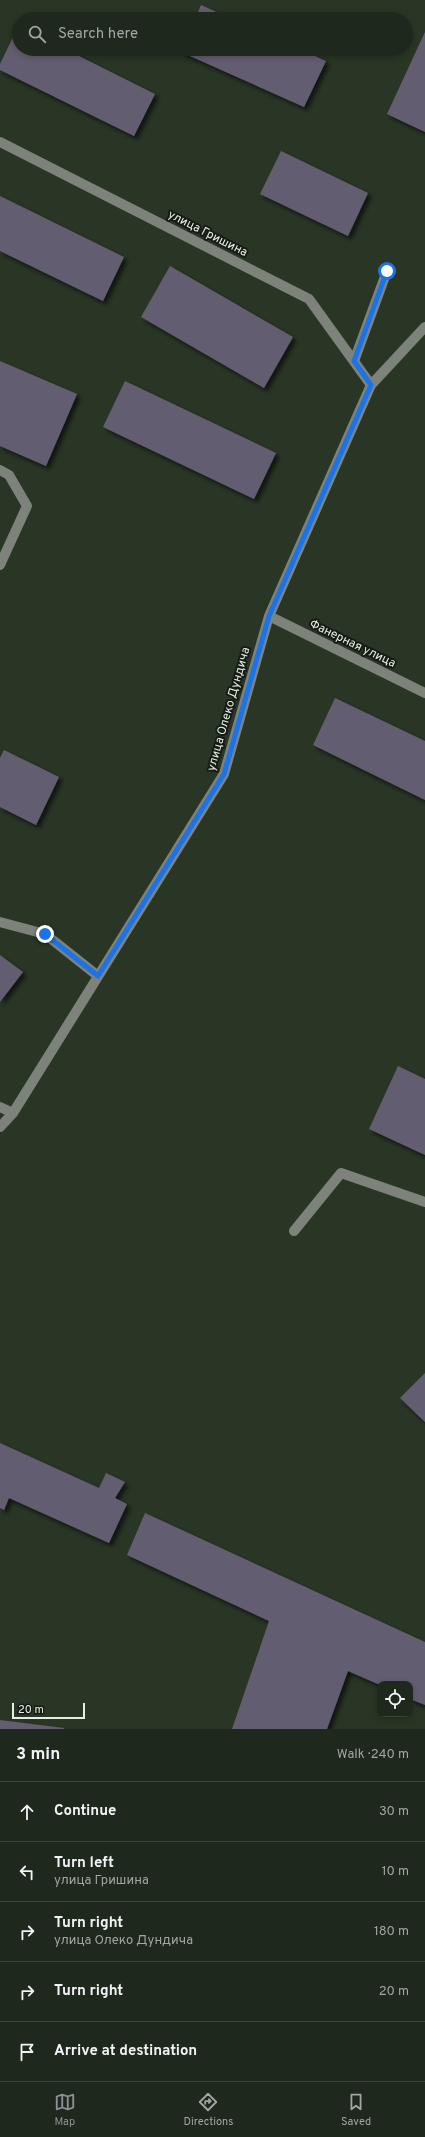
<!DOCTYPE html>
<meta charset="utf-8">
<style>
body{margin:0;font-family:Overpass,sans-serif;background:#2c3429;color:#f1f3f6}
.controls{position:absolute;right:12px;bottom:12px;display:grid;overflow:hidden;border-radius:8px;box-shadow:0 2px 6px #0003}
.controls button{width:36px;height:36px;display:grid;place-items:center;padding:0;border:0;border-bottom:1px solid #3c443b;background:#1f281c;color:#f1f3f6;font:20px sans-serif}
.scale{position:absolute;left:12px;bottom:10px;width:73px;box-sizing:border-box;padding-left:4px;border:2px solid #e6eee4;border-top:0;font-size:11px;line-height:14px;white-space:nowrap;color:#e6eee4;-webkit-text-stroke:3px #161b14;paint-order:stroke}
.stop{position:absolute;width:12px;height:12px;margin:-9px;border:3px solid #1a73e8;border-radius:50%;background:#fff}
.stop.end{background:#1a73e8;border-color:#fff;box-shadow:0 1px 4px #0008}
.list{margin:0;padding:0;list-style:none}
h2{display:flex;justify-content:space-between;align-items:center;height:52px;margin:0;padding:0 16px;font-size:17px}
h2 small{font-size:13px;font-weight:400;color:#a1a6a3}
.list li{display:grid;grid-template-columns:26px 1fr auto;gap:12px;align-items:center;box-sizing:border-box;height:60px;padding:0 16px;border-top:1px solid #3c443b}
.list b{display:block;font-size:15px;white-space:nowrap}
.list p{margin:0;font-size:13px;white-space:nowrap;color:#a1a6a3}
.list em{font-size:13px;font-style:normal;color:#a1a6a3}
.icon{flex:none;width:22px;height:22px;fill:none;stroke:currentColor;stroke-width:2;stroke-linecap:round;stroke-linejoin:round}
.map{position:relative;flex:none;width:425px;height:1729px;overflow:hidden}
.search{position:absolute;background:#1f281c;box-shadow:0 2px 6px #0003;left:12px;right:12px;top:12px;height:44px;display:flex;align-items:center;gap:10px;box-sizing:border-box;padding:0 14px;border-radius:22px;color:#a1a6a3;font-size:15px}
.sheet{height:352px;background:#1f281c}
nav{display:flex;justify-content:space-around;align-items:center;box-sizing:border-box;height:56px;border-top:1px solid #3c443b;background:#1f281c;font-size:11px;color:#a1a6a3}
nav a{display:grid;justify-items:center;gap:2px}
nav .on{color:#8c9099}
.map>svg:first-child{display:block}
.building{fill:#645d71;filter:url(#shadow)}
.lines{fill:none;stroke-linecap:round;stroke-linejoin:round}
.minor{stroke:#7d837b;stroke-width:10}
.route{stroke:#1a73e8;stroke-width:5}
.labels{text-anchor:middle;stroke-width:4;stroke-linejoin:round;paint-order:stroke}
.street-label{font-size:12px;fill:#e6eee4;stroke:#161b14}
</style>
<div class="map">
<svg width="425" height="1729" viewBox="0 0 425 1729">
<defs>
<filter id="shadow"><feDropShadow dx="3.5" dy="3.5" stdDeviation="2" flood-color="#0009"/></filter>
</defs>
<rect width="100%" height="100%" fill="#293525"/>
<path class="building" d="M 201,5 L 232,19 L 195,19 Z
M 19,25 L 19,49 L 65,49 L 155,94 L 134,136 L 0,70 L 0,64 Z
M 425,32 L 425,132 L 387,114 Z
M 182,49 L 299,49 L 326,61 L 304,107 L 181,52 Z
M 281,151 L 368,193 L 348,236 L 260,194 Z
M 0,196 L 124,257 L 103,301 L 0,251 Z
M 170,266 L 293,337 L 264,388 L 141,317 Z
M 0,361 L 77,394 L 46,466 L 0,446 Z
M 125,381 L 276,453 L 254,499 L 103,427 Z
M 335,698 L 425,741 L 425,800 L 313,745 Z
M 4,750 L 59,777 L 36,825 L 0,807 L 0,758 Z
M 0,955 L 23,972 L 0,1002 Z
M 398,1066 L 425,1079 L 425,1155 L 369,1129 Z
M 425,1373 L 425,1422 L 400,1398 Z
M 0,1443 L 99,1488 L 106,1473 L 125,1482 L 115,1498 L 127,1504 L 109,1543 L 9,1498 L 4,1510 L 0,1508 Z
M 145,1513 L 425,1642 L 425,1705 L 410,1699 L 410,1684 L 380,1685 L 348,1671 L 327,1729 L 232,1729 L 269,1621 L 127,1555 Z
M 0,1720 L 64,1728 L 64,1729 L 0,1729 Z"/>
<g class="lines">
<path class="minor" d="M 0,142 L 309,299 L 371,385
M 354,361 L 387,271
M 0,470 L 9,475 L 27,506 L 0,565
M 269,616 L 425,693
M 0,922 L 45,934 L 98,976
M 0,1107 L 13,1113
M 0,1127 L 13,1113 L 224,774 L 269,616 L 371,385 L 425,327
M 294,1231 L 341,1173 L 425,1202"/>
</g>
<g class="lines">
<path class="route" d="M 45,934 L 98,976 L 224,774 L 269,616 L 371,385 L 354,361 L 387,271"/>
</g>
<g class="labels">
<g class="street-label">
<text transform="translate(208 233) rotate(27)" y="4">улица Гришина</text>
<text transform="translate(353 643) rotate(26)" y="4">Фанерная улица</text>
<text transform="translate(228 709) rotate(-74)" y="4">улица Олеко Дундича</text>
</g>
</g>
</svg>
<div class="controls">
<button><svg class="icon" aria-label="locate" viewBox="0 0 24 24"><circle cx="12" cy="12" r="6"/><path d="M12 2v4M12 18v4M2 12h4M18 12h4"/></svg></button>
</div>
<div class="scale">20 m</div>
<div class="stop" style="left:387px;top:271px"></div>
<div class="stop end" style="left:45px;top:934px"></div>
<div class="search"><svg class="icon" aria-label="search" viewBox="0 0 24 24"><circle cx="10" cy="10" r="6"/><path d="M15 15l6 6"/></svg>Search here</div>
</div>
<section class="sheet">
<h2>3 min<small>Walk · 240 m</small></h2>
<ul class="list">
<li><svg class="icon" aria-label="ahead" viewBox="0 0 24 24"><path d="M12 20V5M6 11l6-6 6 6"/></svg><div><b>Continue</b></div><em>30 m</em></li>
<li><svg class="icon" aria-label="left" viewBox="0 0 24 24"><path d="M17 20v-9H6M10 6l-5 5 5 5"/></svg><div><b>Turn left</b><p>улица Гришина</p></div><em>10 m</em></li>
<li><svg class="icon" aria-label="right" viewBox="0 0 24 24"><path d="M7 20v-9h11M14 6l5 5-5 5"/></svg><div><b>Turn right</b><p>улица Олеко Дундича</p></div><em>180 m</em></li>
<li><svg class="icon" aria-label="right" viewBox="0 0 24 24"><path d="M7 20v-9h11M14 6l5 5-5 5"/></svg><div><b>Turn right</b></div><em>20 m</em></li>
<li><svg class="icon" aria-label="arrive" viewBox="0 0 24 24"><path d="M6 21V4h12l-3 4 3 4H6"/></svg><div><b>Arrive at destination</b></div></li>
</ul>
</section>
<nav>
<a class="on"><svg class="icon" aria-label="map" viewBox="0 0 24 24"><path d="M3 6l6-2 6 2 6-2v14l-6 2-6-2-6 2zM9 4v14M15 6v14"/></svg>Map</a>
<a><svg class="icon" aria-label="directions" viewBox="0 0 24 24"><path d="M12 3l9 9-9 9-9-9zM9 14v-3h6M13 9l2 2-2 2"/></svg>Directions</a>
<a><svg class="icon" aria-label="saved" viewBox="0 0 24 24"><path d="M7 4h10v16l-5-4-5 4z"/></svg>Saved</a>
</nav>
